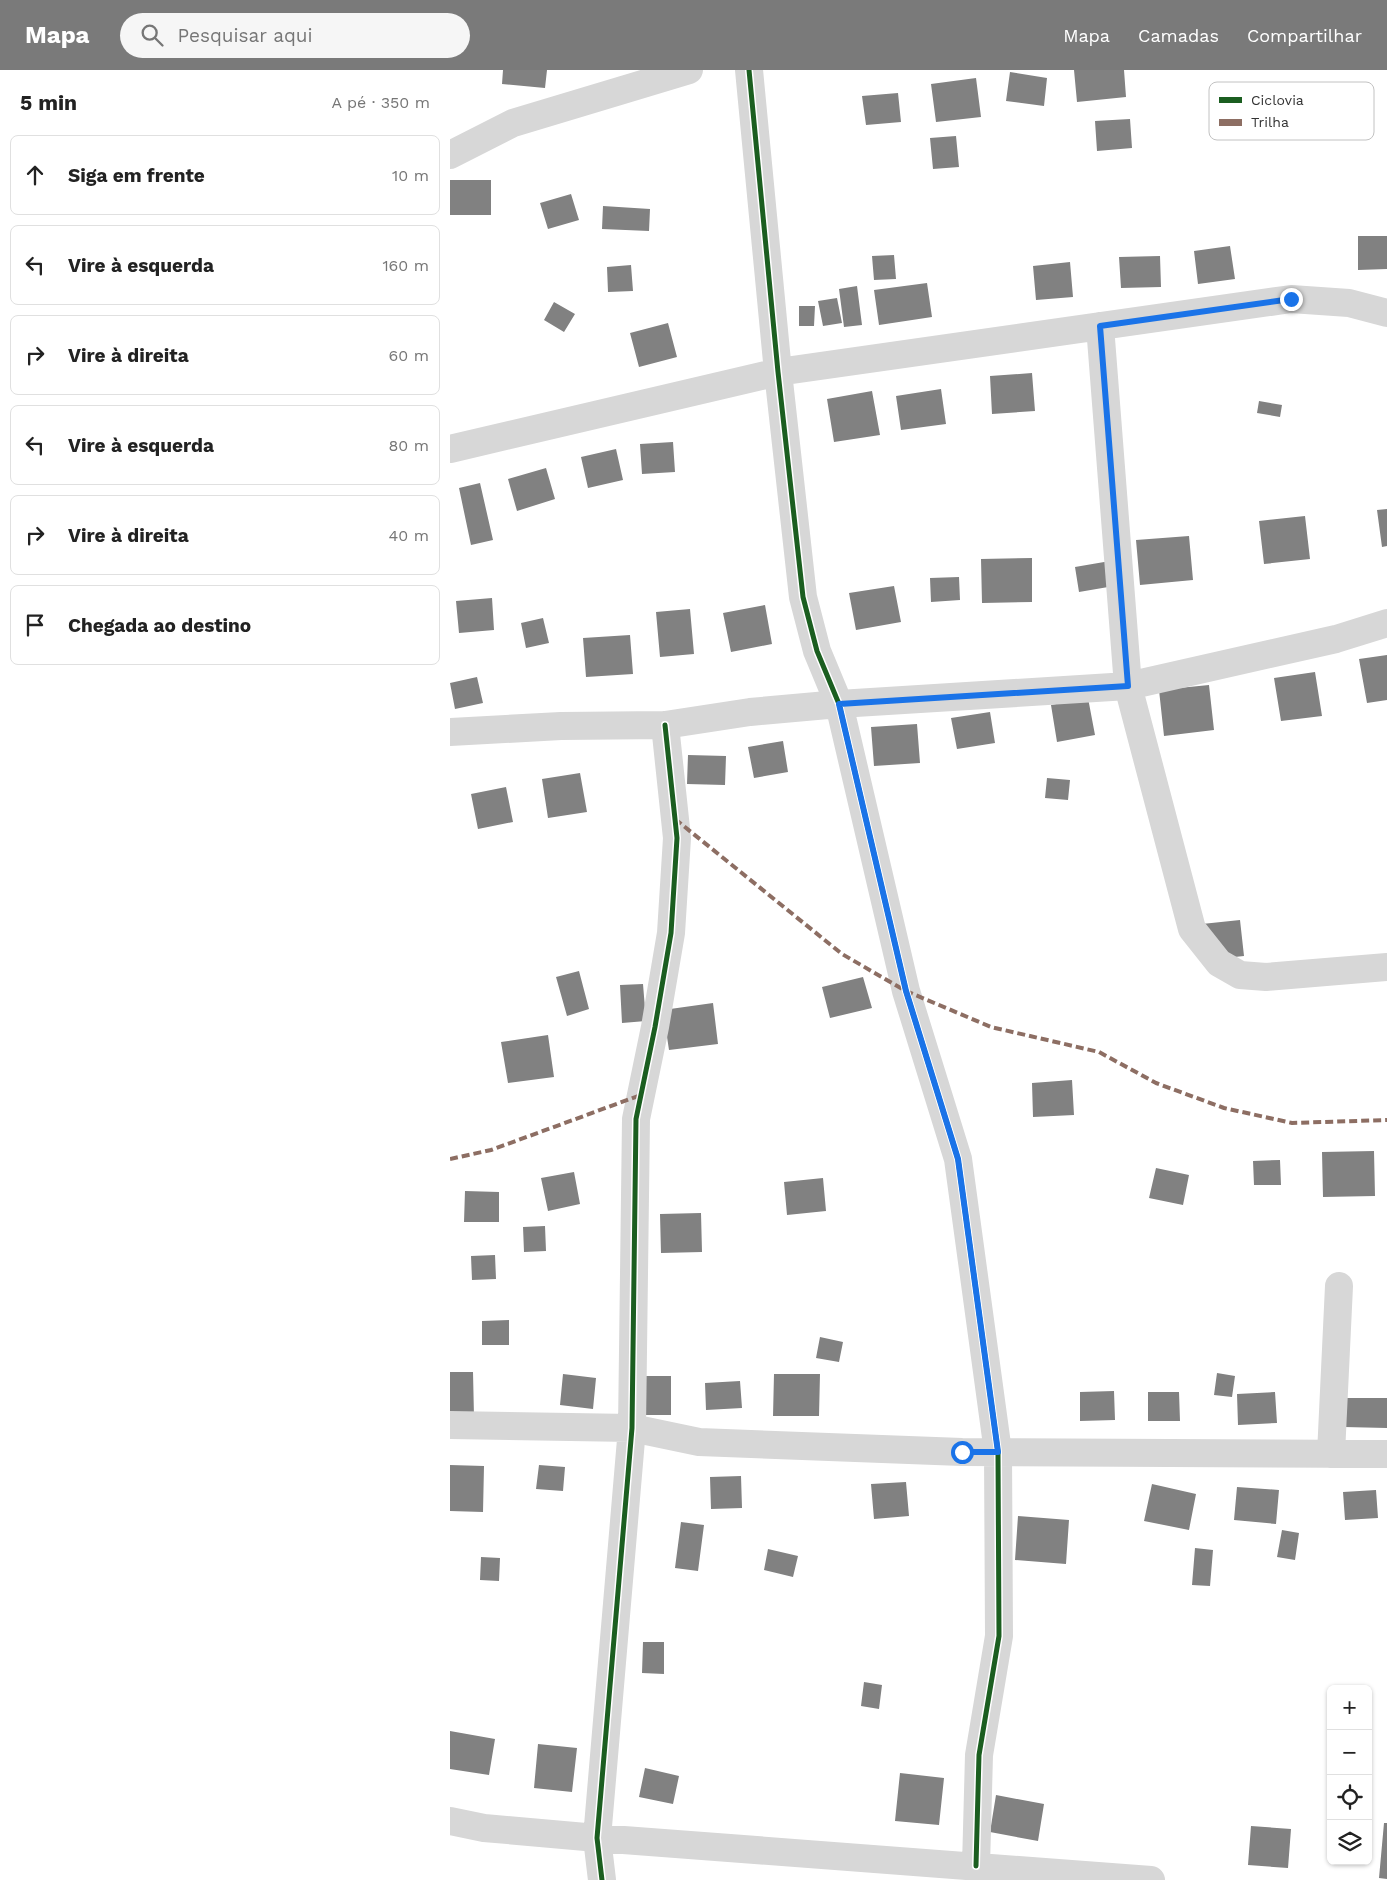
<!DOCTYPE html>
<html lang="pt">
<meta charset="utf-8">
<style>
body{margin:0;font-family:"Work Sans",sans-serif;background:#f6f6f6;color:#222}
.controls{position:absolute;right:15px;bottom:15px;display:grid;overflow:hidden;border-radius:8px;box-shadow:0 1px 4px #0004}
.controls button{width:45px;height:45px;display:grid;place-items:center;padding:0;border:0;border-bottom:1px solid #e0e0e0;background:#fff;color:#222;font:25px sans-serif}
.stop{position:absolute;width:15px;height:15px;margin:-11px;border:4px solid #1a73e8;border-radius:50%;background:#fff}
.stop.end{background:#1a73e8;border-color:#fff;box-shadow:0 1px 5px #0008}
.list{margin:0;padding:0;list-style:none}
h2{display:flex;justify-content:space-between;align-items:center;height:65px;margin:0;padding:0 20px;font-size:21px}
h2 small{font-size:16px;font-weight:400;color:#767676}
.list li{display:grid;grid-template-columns:32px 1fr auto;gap:15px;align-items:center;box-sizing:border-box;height:80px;margin:0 10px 10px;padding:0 10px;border:1px solid #e0e0e0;border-radius:8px}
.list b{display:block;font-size:19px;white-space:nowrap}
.list em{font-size:16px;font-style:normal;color:#767676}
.icon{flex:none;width:28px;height:28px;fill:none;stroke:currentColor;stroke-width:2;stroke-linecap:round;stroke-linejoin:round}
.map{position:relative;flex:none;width:937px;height:1810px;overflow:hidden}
header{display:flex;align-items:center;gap:30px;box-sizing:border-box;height:70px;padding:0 25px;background:#7a7a7a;color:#fff}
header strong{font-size:24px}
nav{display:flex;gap:28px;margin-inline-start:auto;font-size:18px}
.search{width:350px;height:45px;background:#f6f6f6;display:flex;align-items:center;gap:12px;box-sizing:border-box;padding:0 18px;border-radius:28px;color:#767676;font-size:19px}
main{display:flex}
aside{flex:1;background:#fff}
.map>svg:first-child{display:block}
.building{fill:#818181}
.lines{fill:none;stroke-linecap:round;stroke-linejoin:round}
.minor{stroke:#d7d7d7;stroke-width:28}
.quiet{stroke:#8d6e63;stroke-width:4;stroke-dasharray:8 4;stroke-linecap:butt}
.cycleway-casing{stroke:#fff;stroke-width:8}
.cycleway{stroke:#1b5e20;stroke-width:5}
.route{stroke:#1a73e8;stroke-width:6}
.key{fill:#fff;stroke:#c2c2c2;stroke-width:1}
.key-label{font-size:14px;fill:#333}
</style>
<header>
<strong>Mapa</strong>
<div class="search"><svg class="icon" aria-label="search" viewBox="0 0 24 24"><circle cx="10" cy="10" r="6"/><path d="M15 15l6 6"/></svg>Pesquisar aqui</div>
<nav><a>Mapa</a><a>Camadas</a><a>Compartilhar</a></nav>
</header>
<main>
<aside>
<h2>5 min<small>A pé · 350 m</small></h2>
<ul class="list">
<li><svg class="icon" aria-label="ahead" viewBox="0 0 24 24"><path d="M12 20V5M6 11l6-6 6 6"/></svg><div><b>Siga em frente</b></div><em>10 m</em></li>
<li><svg class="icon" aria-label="left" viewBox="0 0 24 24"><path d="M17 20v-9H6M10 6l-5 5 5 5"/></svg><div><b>Vire à esquerda</b></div><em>160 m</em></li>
<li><svg class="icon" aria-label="right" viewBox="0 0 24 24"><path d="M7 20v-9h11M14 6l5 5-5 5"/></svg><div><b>Vire à direita</b></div><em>60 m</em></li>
<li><svg class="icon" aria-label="left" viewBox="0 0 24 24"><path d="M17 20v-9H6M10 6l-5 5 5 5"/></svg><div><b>Vire à esquerda</b></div><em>80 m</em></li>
<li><svg class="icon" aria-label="right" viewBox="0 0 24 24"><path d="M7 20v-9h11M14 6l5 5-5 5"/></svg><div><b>Vire à direita</b></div><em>40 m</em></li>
<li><svg class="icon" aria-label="arrive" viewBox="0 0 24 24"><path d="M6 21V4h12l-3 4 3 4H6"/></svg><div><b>Chegada ao destino</b></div></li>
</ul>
</aside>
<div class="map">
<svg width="937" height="1810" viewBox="0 0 937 1810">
<rect width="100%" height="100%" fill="#fff"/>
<path class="building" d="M 53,0 L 97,0 L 95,18 L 52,14 Z
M 624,0 L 674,0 L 676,27 L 627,32 Z
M 560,2 L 597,8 L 594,36 L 556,31 Z
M 526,8 L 531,47 L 486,52 L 481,14 Z
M 448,23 L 451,52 L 416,55 L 412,26 Z
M 680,49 L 682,78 L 647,81 L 645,51 Z
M 506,66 L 509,97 L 483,99 L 480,68 Z
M 0,110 L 41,110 L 41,145 L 0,145 Z
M 121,124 L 129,150 L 98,159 L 90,133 Z
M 153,136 L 200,139 L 199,161 L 152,159 Z
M 908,166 L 937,166 L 937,199 L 908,200 Z
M 780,176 L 785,209 L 748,214 L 744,181 Z
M 444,185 L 446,209 L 424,210 L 422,186 Z
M 710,186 L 711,217 L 671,218 L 669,187 Z
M 620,192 L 623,227 L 586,230 L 583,196 Z
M 181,195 L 183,221 L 158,222 L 157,197 Z
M 477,213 L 482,247 L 429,255 L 424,220 Z
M 407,216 L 412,255 L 394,257 L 389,219 Z
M 387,228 L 392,253 L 373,256 L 368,231 Z
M 104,232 L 125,244 L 114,262 L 94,250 Z
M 349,236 L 365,236 L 364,256 L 349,256 Z
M 218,253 L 227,287 L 189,297 L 180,263 Z
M 582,303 L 585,341 L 542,344 L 540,306 Z
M 491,319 L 496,354 L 451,360 L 446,326 Z
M 422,321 L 430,365 L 384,372 L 377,329 Z
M 809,331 L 832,335 L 830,347 L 807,343 Z
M 223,372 L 225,402 L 192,404 L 190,374 Z
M 166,379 L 173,410 L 138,418 L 131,387 Z
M 96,398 L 105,429 L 67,441 L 58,409 Z
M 30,413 L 43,470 L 21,475 L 9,418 Z
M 937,439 L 937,476 L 932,477 L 927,440 Z
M 855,446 L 860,489 L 814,494 L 809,451 Z
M 739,466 L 743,510 L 690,515 L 686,470 Z
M 582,488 L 582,532 L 532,533 L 531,489 Z
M 660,491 L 664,516 L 629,522 L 625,497 Z
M 509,507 L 510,530 L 481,532 L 480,508 Z
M 444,516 L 451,552 L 406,560 L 399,523 Z
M 42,528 L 44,560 L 9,563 L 6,531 Z
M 315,535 L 322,574 L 281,582 L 273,543 Z
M 240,539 L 244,584 L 210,587 L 206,542 Z
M 93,548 L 99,573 L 76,578 L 71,553 Z
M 180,565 L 183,604 L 136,607 L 133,568 Z
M 937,585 L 937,630 L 917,633 L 909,589 Z
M 865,602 L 872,646 L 831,651 L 824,608 Z
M 27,607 L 33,633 L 5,639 L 0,613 Z
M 759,615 L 764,660 L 714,666 L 709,620 Z
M 638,628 L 645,665 L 607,672 L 601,635 Z
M 540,642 L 545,673 L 507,679 L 501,648 Z
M 467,654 L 470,693 L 424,696 L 421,657 Z
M 333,671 L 338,702 L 304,708 L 298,677 Z
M 238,685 L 276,686 L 275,715 L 237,714 Z
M 130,703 L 137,742 L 98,748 L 92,709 Z
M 597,708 L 620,710 L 618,730 L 595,728 Z
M 56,717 L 63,752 L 28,759 L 21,724 Z
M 790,850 L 794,886 L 756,890 L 752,854 Z
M 129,901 L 139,939 L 117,946 L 106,907 Z
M 413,907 L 422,938 L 380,948 L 372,917 Z
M 193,914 L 196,951 L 172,953 L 170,915 Z
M 263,933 L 268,974 L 219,980 L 213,940 Z
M 98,965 L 104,1007 L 58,1013 L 51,972 Z
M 622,1010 L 624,1045 L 583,1047 L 582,1013 Z
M 924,1081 L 925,1126 L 873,1127 L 872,1082 Z
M 830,1090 L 831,1115 L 804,1115 L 803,1091 Z
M 706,1098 L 739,1105 L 733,1135 L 699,1128 Z
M 124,1102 L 130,1134 L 98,1141 L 91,1108 Z
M 373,1108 L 376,1141 L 337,1145 L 334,1112 Z
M 15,1121 L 49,1122 L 49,1152 L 14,1152 Z
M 251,1143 L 252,1182 L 211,1183 L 210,1144 Z
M 95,1156 L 96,1181 L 74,1182 L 73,1157 Z
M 45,1185 L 46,1209 L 22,1210 L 21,1186 Z
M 59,1250 L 59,1275 L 32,1275 L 32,1251 Z
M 370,1267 L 393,1272 L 389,1292 L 366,1288 Z
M 0,1302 L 23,1302 L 24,1347 L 0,1347 Z
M 767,1303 L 785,1306 L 782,1327 L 764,1325 Z
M 113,1304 L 146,1308 L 143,1339 L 110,1335 Z
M 324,1304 L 370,1304 L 369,1346 L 323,1346 Z
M 181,1306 L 221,1306 L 221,1345 L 181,1345 Z
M 290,1311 L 292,1338 L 256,1340 L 255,1313 Z
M 664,1321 L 665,1350 L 630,1351 L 630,1322 Z
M 698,1322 L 729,1322 L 730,1351 L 698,1351 Z
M 825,1322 L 827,1353 L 788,1355 L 787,1324 Z
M 894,1328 L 937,1328 L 937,1358 L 894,1357 Z
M 0,1395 L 34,1396 L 33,1442 L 0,1441 Z
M 89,1395 L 115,1397 L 113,1421 L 86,1419 Z
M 291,1406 L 292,1438 L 261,1439 L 260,1407 Z
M 456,1412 L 459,1446 L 424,1449 L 421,1414 Z
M 702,1414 L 746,1424 L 739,1460 L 694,1451 Z
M 787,1417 L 829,1420 L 826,1454 L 784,1450 Z
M 926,1420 L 928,1448 L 895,1450 L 893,1422 Z
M 568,1446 L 619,1450 L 616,1494 L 565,1490 Z
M 231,1452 L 254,1455 L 248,1501 L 225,1498 Z
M 832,1460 L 849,1463 L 845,1490 L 827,1487 Z
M 745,1478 L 763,1480 L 760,1516 L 742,1515 Z
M 318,1479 L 348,1486 L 343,1507 L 314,1500 Z
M 31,1487 L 50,1488 L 49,1511 L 30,1510 Z
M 193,1572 L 214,1572 L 214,1604 L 192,1603 Z
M 414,1612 L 432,1615 L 429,1639 L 411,1636 Z
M 0,1661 L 45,1669 L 39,1705 L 0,1699 Z
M 88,1674 L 127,1678 L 122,1722 L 84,1718 Z
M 195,1698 L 229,1706 L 223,1734 L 189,1727 Z
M 450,1703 L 494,1708 L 489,1755 L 445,1751 Z
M 546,1725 L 594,1734 L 588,1771 L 540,1762 Z
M 934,1753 L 937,1753 L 937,1809 L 929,1808 Z
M 801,1756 L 841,1759 L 838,1798 L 798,1795 Z"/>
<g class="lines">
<path class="minor" d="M 299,0 L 328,302 L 353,527 L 367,581 L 389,634 L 456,921 L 508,1089 L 548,1382 L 549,1566 L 529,1685 L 526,1796
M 0,85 L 63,53 L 239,0
M 650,256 L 678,616 L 742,859 L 769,893 L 790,905 L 816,907 L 937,897
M 0,379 L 328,302 L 841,229 L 899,233 L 937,243
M 0,662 L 111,656 L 215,655 L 300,642 L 389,634 L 678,616 L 886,569 L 937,553
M 0,1355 L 182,1358 L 249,1372 L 512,1382 L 937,1384
M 881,1384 L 889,1216
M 0,1751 L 34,1758 L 147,1768 L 701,1810
M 152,1810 L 147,1768 L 182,1358 L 186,1049 L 205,957 L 221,863 L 227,768 L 215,655"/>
<path class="quiet" d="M 225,749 L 392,884 L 456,921 L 541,957 L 649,982 L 706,1013 L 774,1038 L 842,1053 L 937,1050
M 0,1089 L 41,1080 L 191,1025"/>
<defs>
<path id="cycleway" d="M 299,0 L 328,302 L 353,527 L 367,581 L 389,634 L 456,921 L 508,1089 L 548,1382 L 549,1566 L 529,1685 L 526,1796
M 152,1810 L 147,1768 L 182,1358 L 186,1049 L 205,957 L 221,863 L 227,768 L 215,655"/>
</defs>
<use href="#cycleway" class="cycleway-casing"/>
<use href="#cycleway" class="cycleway"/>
</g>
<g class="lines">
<path class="route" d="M 512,1382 L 548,1382 L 508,1089 L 456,921 L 389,634 L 678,616 L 650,256 L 841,229"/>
</g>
<rect x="759" y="12" width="165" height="58" rx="8" class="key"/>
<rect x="769" y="27" width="23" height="6" fill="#1b5e20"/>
<rect x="769" y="49" width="23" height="7" fill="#8d6e63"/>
<g class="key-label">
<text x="801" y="35">Ciclovia</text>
<text x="801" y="57">Trilha</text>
</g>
</svg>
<div class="controls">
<button>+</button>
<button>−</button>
<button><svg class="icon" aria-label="locate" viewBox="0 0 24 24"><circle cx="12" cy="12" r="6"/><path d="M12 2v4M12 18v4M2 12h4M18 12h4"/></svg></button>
<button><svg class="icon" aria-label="layers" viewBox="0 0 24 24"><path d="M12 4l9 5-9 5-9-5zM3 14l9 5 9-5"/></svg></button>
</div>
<div class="stop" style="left:512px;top:1382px"></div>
<div class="stop end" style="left:841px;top:229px"></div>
</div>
</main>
